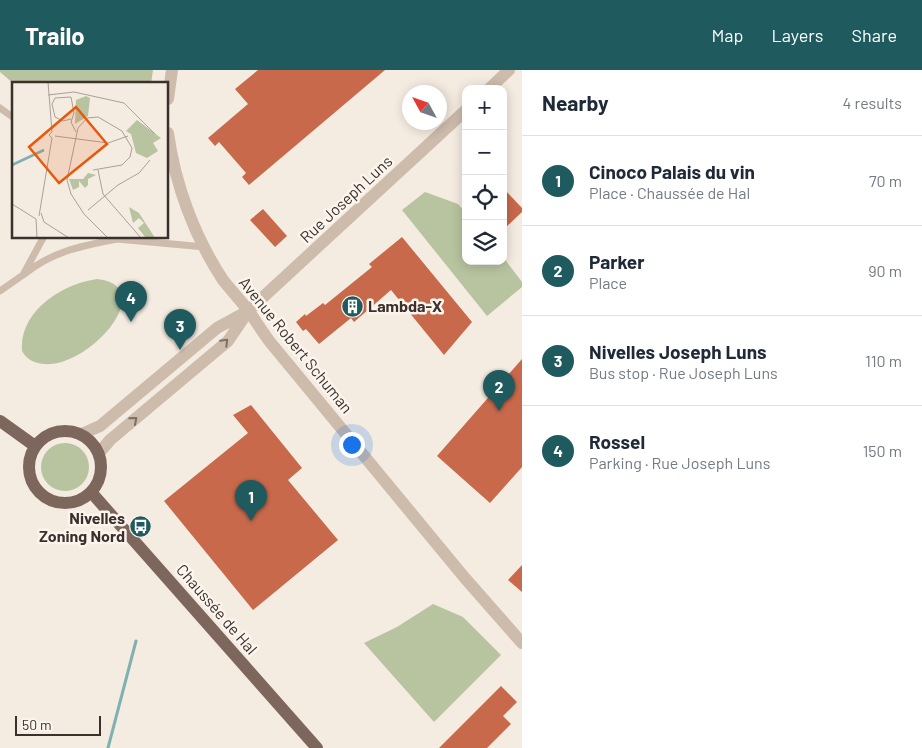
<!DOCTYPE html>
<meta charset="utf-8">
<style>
body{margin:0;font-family:Barlow,sans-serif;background:#f6f6f7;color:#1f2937}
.controls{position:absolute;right:15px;top:15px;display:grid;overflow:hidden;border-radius:10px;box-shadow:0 2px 12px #0003}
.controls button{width:45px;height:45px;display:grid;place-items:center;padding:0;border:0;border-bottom:1px solid #e0e1e3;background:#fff;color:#1f2937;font:25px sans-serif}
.compass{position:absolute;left:402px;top:15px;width:45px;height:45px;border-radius:50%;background:#fff;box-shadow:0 2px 12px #0003;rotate:310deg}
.scale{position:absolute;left:15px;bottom:12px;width:86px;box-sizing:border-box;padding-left:5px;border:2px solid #3b302b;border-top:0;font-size:14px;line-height:18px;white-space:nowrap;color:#3b302b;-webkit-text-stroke:4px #fbf5ee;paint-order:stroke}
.you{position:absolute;left:351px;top:374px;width:18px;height:18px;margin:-12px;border:4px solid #fff;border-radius:50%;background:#1a73e8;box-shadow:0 0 0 8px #1a73e833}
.badge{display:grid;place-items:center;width:32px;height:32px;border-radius:50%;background:#1f5a5e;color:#fff;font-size:16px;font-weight:700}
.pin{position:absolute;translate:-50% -41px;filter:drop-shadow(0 1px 2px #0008)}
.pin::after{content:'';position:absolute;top:26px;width:18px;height:15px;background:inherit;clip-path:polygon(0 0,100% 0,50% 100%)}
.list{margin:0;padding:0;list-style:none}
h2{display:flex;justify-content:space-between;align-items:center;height:65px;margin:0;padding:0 20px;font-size:21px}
h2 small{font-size:16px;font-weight:400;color:#747a83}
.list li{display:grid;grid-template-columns:32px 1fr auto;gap:15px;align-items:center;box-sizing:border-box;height:90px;padding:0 20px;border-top:1px solid #e0e1e3}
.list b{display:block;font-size:19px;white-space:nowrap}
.list p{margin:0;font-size:16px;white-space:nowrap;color:#747a83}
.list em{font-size:16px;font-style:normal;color:#747a83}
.icon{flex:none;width:28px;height:28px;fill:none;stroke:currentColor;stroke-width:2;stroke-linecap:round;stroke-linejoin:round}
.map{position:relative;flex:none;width:522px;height:678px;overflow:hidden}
header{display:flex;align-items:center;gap:30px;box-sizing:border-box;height:70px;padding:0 25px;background:#1f5a5e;color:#fff}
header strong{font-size:24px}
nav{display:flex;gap:28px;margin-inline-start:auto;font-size:18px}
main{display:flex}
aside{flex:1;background:#fff}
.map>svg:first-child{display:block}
.green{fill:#b8c4a0}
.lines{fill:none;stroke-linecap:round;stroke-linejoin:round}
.stream{stroke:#7fb0b2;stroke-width:3}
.building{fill:#c8694b}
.lane{stroke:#cdbbac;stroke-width:7}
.street{stroke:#cdbbac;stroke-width:12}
.primary{stroke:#7d675c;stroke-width:12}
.oneway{stroke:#7d6f65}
.labels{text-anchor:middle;stroke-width:5;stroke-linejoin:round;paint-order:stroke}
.street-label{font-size:16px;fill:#3b302b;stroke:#fbf5ee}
.poi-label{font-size:16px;font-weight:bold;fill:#3b302b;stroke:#fbf5ee;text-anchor:start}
.inset-river{fill:none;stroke:#7fb0b2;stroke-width:2.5}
.inset-road{fill:none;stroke:#aaa098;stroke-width:1}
.view{fill:#e8590c;fill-opacity:0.15;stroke:#e8590c;stroke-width:2.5}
.inset-edge{fill:none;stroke:#3b302b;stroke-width:2.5}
</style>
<header>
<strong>Trailo</strong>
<nav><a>Map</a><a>Layers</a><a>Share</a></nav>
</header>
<main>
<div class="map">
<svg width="522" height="678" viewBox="0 0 522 678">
<rect width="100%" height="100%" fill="#f4ebe1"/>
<path class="green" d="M 0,0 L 153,0 L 151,14 L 14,14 L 0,2 Z
M 425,122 L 458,134 L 466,143 L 466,191 L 503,191 L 503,187 L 522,212 L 522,217 L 487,246 L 402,140 Z
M 97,209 C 160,216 90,298 44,294 C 34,293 27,290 22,281 C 19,241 62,214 97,209 Z
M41 397a24 24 0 1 1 48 0a24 24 0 1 1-48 0Z
M 433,534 L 463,547 L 501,585 L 434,652 L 364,573 L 397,557 Z"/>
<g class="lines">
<path class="stream" d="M 108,678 L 136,571"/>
</g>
<path class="building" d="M 258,0 L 385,0 L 249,115 L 242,107 L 246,103 L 219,72 L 215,76 L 208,68 L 248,34 L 235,19 Z
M 503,118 L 522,138 L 522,142 L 503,160 Z
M 263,139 L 287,166 L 275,177 L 250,150 Z
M 402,167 L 472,252 L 444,285 L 391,220 L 354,252 L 351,248 L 319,274 L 306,259 L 303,261 L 296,252 L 305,244 L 306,246 L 323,233 L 325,235 L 372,197 L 369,194 Z
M 522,289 L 522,397 L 490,433 L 437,386 Z
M 251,335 L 302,398 L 288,410 L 338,470 L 253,540 L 164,431 L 248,363 L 233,345 Z
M 522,495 L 522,522 L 508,510 Z
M 501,616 L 517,632 L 503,646 L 511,654 L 487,678 L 439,678 Z"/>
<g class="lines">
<path class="lane" d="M 0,38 L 14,48
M 114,168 L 117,169 L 205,177
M 23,205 C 53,181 81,176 117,169
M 0,221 L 23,205 L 43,168"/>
<path class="street" d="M 489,19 L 509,0
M 168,29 L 172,0
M 168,63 C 175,114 194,166 223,210 C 231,220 240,230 248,240 C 255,250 262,261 270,272 L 464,507 L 522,573
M 82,364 L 100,356 L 217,258 L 248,241 L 466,40
M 99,383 L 110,370 L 228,271 L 247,243"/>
<path class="primary" d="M 0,351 L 35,376
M29 397a36 36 0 1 1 72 0a36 36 0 1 1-72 0Z
M 91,422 L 317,678"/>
</g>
<defs><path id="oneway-chevron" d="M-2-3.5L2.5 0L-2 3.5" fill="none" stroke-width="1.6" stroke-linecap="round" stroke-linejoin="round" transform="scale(1.25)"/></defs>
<g class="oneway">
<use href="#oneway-chevron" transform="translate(225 272) rotate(-45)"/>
<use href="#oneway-chevron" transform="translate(134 350) rotate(-40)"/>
</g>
<defs>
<symbol id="building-disc" viewBox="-11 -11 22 22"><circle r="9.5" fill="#1f5a5e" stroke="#fbf5ee"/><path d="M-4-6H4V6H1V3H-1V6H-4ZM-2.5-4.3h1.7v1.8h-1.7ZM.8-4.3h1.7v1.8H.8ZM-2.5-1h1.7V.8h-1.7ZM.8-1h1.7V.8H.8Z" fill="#fff"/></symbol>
<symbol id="bus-disc" viewBox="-11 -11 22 22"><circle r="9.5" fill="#1f5a5e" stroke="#fbf5ee"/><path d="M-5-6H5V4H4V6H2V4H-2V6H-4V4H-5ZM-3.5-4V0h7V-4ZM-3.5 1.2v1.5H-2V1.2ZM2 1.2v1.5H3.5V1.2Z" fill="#fff"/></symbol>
</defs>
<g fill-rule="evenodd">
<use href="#building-disc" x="340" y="224" width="25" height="25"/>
<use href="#bus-disc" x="128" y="444" width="25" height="25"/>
</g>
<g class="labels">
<g class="street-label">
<text transform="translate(346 129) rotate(-43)" y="6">Rue Joseph Luns</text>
<text transform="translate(296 275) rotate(51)" y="6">Avenue Robert Schuman</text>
<text transform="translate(217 539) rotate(49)" y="6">Chaussée de Hal</text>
</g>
<g class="poi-label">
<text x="368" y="242">Lambda-X</text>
<text x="125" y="454" text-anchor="end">Nivelles<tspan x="125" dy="18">Zoning Nord</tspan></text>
</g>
</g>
<g transform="translate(12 12)">
<rect width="156" height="156" fill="#f4ebe1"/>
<path d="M 74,14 L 78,16 L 76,34 L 63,42 L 64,18 ZM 125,38 L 149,56 L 141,61 L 146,69 L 135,76 L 124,71 L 119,52 L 114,49 ZM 76,91 L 84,93 L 76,97 L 76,103 L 73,106 L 67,99 L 67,105 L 61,108 L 57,97 L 71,97 ZM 117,125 L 127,131 L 143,156 L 134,156 L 126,146 L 132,141 L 127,136 L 121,141 Z" fill="#b8c4a0"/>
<path class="inset-river" d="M 0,83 L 32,68"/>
<path class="inset-road" d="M 36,13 L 62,10 L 112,21 L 143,52M 59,37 L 51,39 L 43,35 L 40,22 L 43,16 L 59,15 L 62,31 L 59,40 L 64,50M 43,54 L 96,61 L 116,54M 81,88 L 110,83 L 118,75 L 120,66 L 110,49 L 86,35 L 75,36 L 66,46 L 55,98 L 59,112 L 72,132 L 96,156M 86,88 L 91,112 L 129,156M 0,122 L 24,137 L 25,156M 76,128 L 106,103 L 127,91 L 138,78M 29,131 L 32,140 L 57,156M 27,134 L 40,56 L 37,53 L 40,50 L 36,0"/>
<path class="view" d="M 64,25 L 95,62 L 47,101 L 17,65 Z"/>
<rect width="156" height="156" class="inset-edge"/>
</g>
</svg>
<div class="controls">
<button>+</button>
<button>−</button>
<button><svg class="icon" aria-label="locate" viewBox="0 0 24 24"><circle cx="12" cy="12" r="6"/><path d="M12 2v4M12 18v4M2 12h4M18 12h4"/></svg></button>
<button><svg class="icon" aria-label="layers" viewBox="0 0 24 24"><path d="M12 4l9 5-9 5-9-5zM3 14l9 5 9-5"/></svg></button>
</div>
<svg class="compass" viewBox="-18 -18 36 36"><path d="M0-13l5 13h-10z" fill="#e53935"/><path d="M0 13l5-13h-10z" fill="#747a83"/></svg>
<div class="scale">50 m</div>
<div class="you"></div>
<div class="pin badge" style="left:251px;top:451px">1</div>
<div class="pin badge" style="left:499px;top:341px">2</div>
<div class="pin badge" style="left:180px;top:280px">3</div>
<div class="pin badge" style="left:131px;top:252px">4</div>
</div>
<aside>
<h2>Nearby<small>4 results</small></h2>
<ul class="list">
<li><span class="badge">1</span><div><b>Cinoco Palais du vin</b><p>Place · Chaussée de Hal</p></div><em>70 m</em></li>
<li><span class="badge">2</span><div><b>Parker</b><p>Place</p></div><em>90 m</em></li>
<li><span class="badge">3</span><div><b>Nivelles Joseph Luns</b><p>Bus stop · Rue Joseph Luns</p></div><em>110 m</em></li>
<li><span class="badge">4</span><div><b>Rossel</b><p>Parking · Rue Joseph Luns</p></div><em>150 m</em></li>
</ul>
</aside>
</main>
